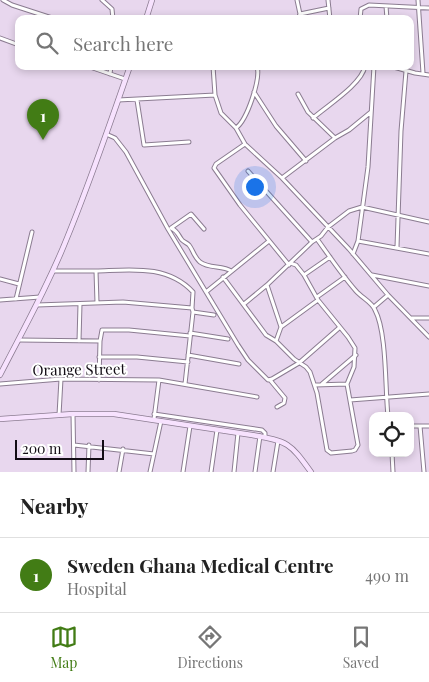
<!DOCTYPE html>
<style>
body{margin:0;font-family:"Playfair Display",serif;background:#f2f2f2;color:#222}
.controls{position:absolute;right:15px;bottom:15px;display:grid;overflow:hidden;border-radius:10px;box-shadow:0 2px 8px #0003}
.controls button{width:45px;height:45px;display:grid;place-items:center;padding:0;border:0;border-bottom:1px solid #e0e0e0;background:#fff;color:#222;font:25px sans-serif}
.scale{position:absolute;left:15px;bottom:12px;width:89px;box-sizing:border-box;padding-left:5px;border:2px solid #130d15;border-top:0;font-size:14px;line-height:18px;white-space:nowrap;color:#130d15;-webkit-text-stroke:4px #fff;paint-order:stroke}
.you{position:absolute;left:254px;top:186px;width:18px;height:18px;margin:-12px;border:4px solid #fff;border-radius:50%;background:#1a73e8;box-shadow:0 0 0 8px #1a73e833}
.badge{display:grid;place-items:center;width:32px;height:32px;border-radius:50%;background:#427c15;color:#fff;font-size:16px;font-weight:700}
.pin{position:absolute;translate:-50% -41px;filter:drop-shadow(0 1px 2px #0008)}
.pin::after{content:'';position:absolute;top:26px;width:18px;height:15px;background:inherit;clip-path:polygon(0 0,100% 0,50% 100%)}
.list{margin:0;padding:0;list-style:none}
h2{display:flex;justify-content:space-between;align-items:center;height:65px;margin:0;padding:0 20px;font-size:21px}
h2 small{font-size:16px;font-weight:400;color:#767676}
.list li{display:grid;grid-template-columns:32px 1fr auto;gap:15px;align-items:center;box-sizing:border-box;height:75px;padding:0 20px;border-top:1px solid #e0e0e0}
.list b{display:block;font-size:19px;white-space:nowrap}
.list p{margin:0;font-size:16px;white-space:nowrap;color:#767676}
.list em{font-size:16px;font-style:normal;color:#767676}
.icon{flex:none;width:28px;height:28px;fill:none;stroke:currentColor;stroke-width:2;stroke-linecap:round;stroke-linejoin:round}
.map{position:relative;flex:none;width:429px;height:472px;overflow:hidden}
.search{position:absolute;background:#fff;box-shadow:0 2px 8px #0003;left:15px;right:15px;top:15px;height:55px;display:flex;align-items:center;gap:12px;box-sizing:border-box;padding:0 18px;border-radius:10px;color:#767676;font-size:19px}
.sheet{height:140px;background:#fff}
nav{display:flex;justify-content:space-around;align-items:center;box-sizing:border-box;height:70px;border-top:1px solid #e0e0e0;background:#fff;font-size:14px;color:#767676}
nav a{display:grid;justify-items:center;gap:2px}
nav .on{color:#427c15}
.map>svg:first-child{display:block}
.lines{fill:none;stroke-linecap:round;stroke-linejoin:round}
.street-casing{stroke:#8b7c91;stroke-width:5}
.secondary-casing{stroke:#8b7c91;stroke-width:6}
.street{stroke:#fff;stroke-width:3}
.secondary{stroke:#f7e2fe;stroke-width:4.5}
.labels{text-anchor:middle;stroke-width:4;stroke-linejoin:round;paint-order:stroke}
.street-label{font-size:15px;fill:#130d15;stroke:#fff}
</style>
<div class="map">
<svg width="429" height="472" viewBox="0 0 429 472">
<rect width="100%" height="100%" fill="#e8d7ee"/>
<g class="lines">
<defs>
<path id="street" d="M 3,0 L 12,5 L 55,19
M 102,0 L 112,9 L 113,19
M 297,0 L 300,14 L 298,19
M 328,0 L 330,19
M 418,0 L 423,73
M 386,6 L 387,19
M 300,14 L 329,8
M 360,19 L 361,9 L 369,5 L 429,8
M 0,38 L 19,45
M 87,66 L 125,79
M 213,66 L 215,95 L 221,113 L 236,128 L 245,144 L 282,178 L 349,249 L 388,295 L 429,337
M 390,66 L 415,73 L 429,75
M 110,74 L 111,66
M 254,92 L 276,126 L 306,161
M 298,94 L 308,112 L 335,138
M 118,100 L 215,95
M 137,100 L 144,145 L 189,142
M 313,118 C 328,105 362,84 365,66
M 236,128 C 247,120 261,79 257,66
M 106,134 L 115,138 L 126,152 L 168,229 L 238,345 L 248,360 L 268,380 L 272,379 L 299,363 L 339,328
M 245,144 L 216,164 L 214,168 L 240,205 L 289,265
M 248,171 L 312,242
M 282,178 L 335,138 L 349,130 L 371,112
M 171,228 C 178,231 178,235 182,240 C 184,242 187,243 189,245 C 193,250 194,257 200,262 C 209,269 223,265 231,271
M 171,228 L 191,214 L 204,229
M 317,239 C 330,257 342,275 356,291 C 362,298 372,302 375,310 C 387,332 385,389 388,416
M 358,241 L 429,254
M 397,247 L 401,131 L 406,71
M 353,254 L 358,241 L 368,167 L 374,66
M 53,271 C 67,271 82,271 96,271 C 130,270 167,264 193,292 L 192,308
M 96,271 L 97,303
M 304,275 L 330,257
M 372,275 L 429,286
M 223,277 L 266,335 L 276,341 L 294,359 L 306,367 L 310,372 L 317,393 L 327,450 L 331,453 L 352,451 L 355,450 L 358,445 L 347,384 L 354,367 L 355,348 L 348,337 L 318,300 L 304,275 L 296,265 L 290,263
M 0,279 L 19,284
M 267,285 L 281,327
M 206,292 L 269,241
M 317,297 L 345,277
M 16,299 L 32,232
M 0,300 L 40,297
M 244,304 L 267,285 L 312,242 L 321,236 L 328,227 L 349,211 L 362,207 L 429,222
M 37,305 L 123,302 L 192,308 L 193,312 L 185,384
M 374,307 L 388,295
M 193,312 L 214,315
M 412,318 L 429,318
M 190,333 L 228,339
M 19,340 L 100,341 L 102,330 L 129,330 L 190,336
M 79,341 L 80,304
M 276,341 L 281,327 L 318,300
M 188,355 L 239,364
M 99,357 L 137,357 L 188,362
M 99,380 L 100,341
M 270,380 L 285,398 L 284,403 L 277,407
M 0,384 L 61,379 L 159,380 L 257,397
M 322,384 L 356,355
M 315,385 L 347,384
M 350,400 L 429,394
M 73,414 L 74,472
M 154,414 L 262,430 L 265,433 L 265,437
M 59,415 L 61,379
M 154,419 L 159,380
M 410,426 L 429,426
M 420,426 L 424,472
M 74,445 L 154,454
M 392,453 L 393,472
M 88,472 L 89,445
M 119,472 L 123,449
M 150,472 L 161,421
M 183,472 L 190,426
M 211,472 L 217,430
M 234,472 L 238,433
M 255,472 L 260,436
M 273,472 L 278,441"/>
<path id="secondary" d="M 146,19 L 152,0
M 0,375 C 23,330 48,286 67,238 C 90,182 110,124 130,66
M 0,419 L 73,414 L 114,414 L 252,435 C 289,442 289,442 311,472"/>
</defs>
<use href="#street" class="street-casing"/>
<use href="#secondary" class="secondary-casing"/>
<use href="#street" class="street"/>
<use href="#secondary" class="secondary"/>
</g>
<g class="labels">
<g class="street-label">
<text transform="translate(79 370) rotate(-1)" y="5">Orange Street</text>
</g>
</g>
</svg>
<div class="controls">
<button><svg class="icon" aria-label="locate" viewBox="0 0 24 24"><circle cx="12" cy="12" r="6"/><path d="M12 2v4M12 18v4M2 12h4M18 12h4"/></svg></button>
</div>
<div class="scale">200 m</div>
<div class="you"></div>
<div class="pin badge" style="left:43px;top:140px">1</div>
<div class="search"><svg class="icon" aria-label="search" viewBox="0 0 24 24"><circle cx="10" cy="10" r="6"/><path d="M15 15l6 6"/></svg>Search here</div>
</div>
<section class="sheet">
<h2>Nearby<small></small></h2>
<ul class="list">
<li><span class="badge">1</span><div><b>Sweden Ghana Medical Centre</b><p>Hospital</p></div><em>490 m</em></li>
</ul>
</section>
<nav>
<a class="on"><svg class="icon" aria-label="map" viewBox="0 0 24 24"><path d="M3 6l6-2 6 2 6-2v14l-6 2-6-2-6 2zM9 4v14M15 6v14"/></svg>Map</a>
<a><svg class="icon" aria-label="directions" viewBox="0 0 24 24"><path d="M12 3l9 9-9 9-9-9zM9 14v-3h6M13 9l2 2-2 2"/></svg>Directions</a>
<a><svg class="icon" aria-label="saved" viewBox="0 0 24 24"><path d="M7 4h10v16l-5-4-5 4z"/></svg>Saved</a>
</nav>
